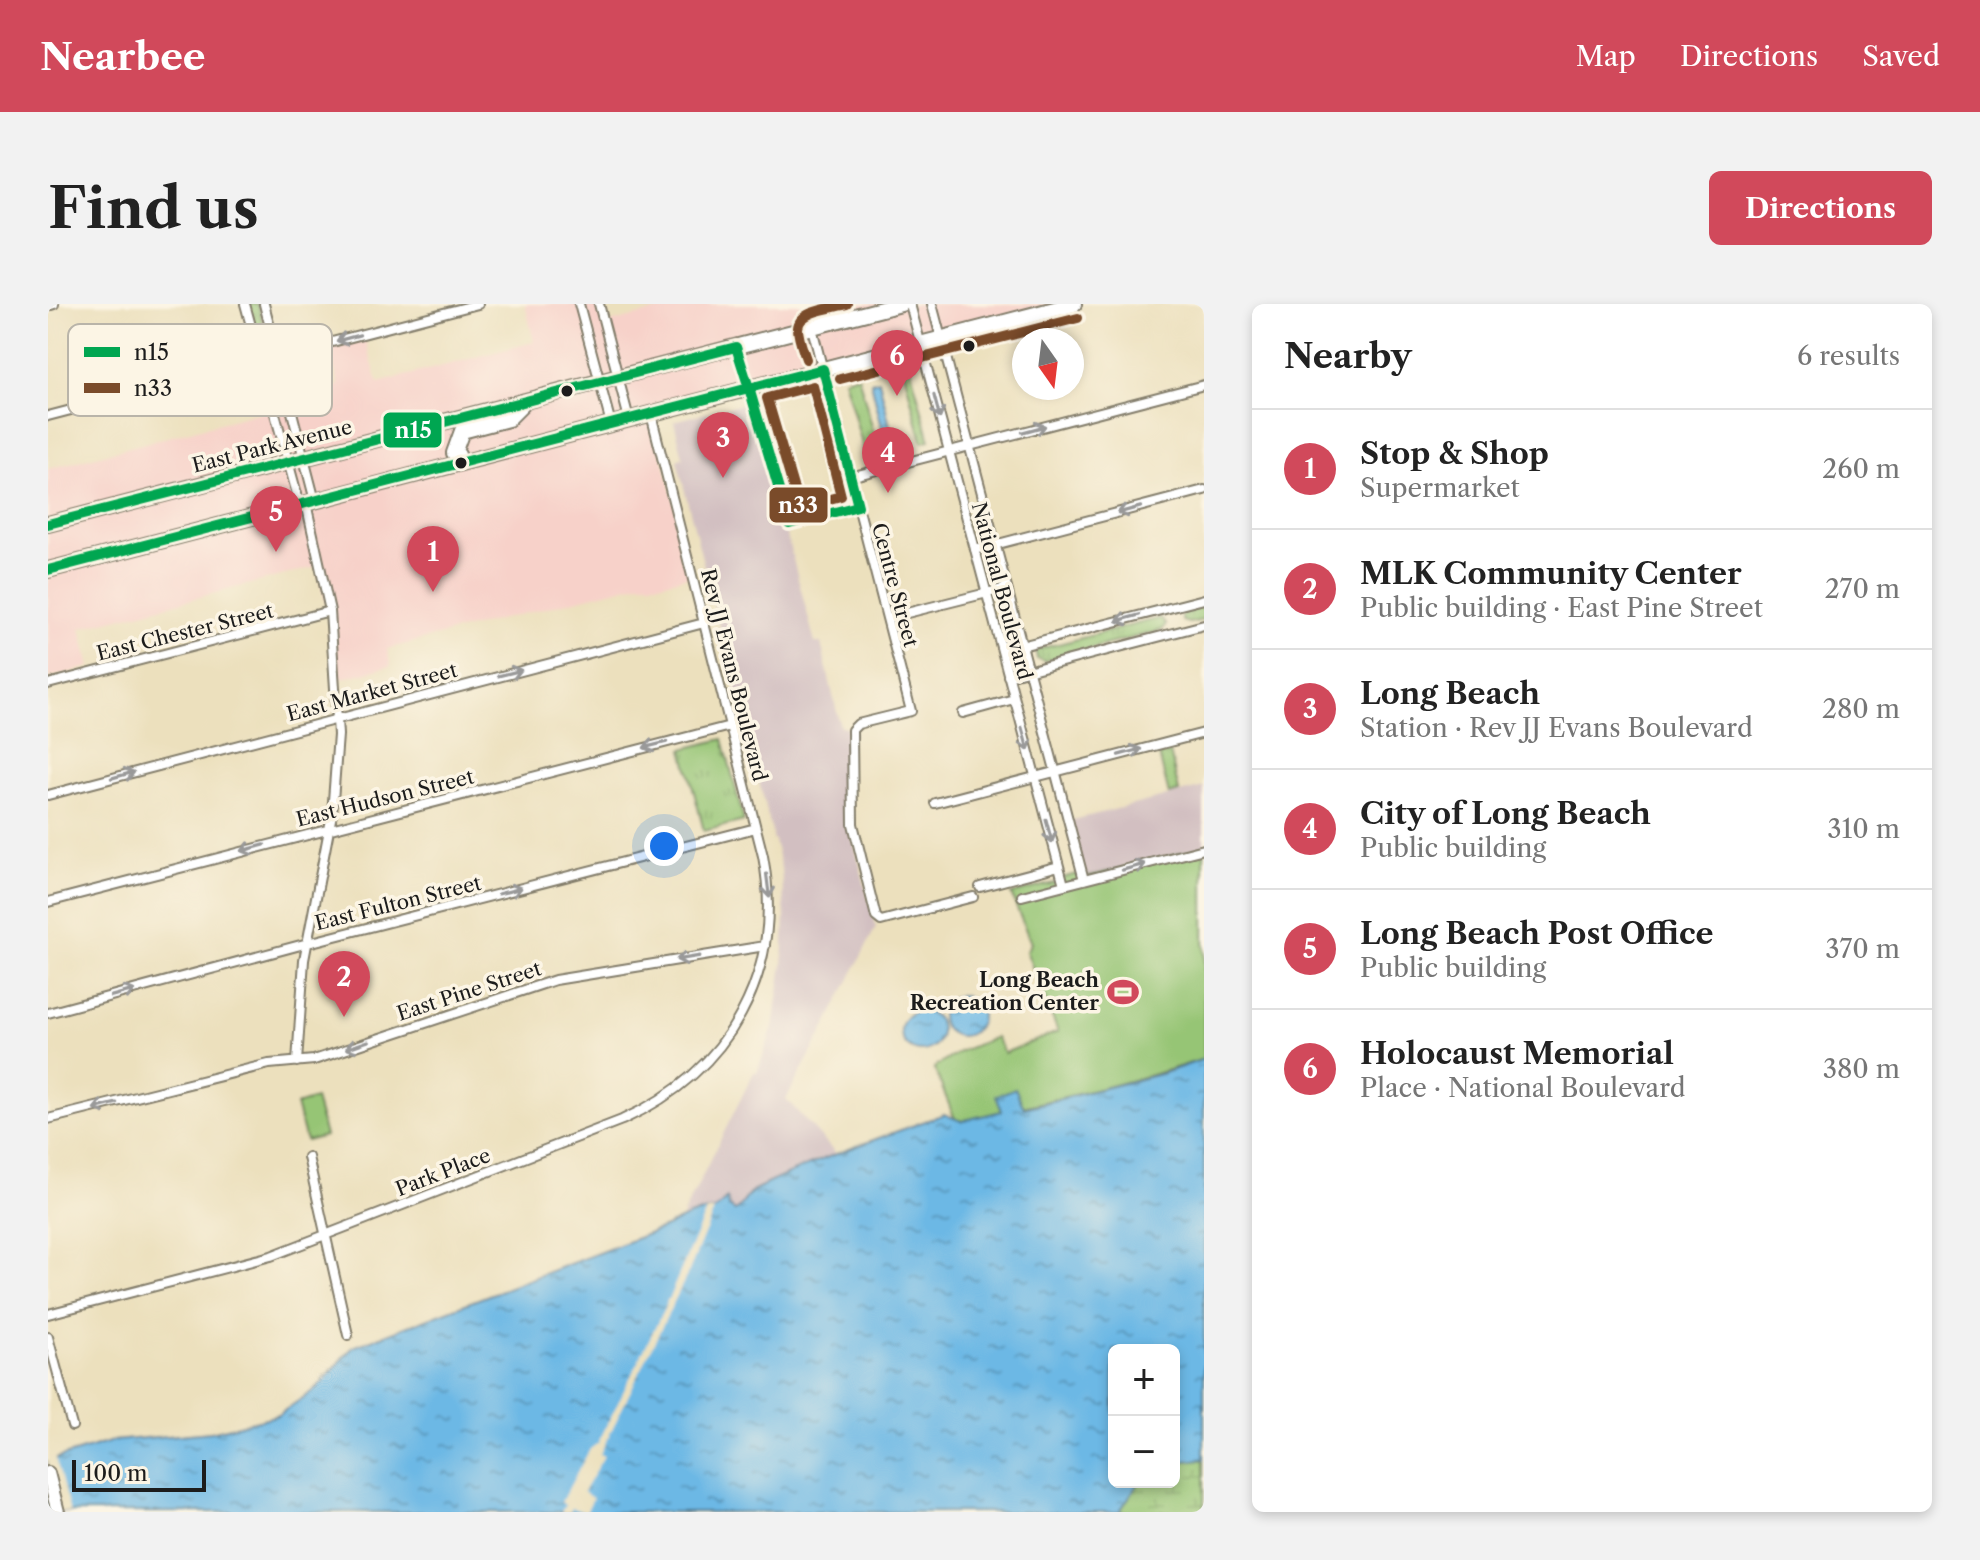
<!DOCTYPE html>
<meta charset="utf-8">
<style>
body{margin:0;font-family:"Libre Caslon Text",serif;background:#f2f2f2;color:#222}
.controls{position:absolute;right:24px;bottom:24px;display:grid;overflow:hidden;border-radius:12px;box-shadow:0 4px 12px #0003}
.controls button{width:72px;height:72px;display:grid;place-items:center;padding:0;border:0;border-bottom:2px solid #e0e0e0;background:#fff;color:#222;font:40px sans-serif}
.compass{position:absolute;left:964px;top:24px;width:72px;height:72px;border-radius:50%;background:#fff;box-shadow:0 4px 12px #0003;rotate:166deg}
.scale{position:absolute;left:24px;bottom:20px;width:134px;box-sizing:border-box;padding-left:8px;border:4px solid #1c1c1c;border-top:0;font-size:22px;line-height:28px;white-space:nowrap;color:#1c1c1c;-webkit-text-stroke:6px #fcf5e5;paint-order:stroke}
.you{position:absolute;left:616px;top:542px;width:28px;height:28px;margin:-20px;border:6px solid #fff;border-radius:50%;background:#1a73e8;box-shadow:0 0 0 12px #1a73e833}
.badge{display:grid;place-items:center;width:52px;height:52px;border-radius:50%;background:#d1495b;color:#fff;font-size:26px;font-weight:700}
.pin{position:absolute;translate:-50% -66px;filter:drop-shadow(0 2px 4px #0008)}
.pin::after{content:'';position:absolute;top:42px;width:28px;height:24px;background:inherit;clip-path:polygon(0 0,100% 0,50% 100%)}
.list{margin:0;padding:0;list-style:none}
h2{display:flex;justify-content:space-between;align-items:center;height:104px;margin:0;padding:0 32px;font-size:34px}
h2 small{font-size:26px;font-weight:400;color:#767676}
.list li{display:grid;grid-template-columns:52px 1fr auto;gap:24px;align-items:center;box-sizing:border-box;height:120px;padding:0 32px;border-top:2px solid #e0e0e0}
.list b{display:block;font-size:30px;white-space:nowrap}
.list p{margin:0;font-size:26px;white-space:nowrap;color:#767676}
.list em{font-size:26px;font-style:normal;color:#767676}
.map{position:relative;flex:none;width:1156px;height:1208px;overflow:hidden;border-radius:12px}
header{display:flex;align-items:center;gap:48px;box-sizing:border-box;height:112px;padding:0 40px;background:#d1495b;color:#fff}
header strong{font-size:38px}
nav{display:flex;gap:44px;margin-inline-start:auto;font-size:28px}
.intro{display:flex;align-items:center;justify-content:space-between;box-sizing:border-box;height:192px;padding:0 48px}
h1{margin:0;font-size:56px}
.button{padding:20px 36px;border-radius:12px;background:#d1495b;color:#fff;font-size:28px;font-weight:700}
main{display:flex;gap:48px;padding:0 48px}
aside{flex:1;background:#fff;border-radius:12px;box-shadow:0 4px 12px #0003}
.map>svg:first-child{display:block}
.built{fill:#f7d1c9}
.industrial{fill:#d2bfc1}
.grass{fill:url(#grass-tufts);stroke:#597048;stroke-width:2}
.wetland{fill:url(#wetland-marsh);stroke:#597048;stroke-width:2}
.pitch{fill:#96c574;stroke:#597048;stroke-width:2}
.water{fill:url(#water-ripples);stroke:#446a80;stroke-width:2}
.pier{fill:#ece0bd}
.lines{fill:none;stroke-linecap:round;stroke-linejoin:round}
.street-casing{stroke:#847e6c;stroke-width:12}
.primary-casing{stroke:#847e6c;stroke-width:16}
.highway-casing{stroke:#847e6c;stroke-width:18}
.street{stroke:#fff;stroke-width:8}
.primary{stroke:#fff;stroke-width:12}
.highway{stroke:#fff;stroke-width:14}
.bus-1-casing{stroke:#fcf5e5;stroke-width:16}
.bus-2-casing{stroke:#fcf5e5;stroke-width:16}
.bus-1{stroke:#00a651;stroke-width:10}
.bus-2{stroke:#7a4b2a;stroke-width:10}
.oneway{stroke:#999}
.bus-dot{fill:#1c1c1c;stroke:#fcf5e5;stroke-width:3}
.labels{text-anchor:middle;stroke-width:7;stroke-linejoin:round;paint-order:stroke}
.street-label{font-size:20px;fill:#1c1c1c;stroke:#fcf5e5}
.poi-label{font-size:20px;font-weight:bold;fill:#1c1c1c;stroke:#fcf5e5;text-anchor:end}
.key{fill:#fcf5e5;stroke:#b9b4a9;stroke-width:2}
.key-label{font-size:22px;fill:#1c1c1c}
.line-badge{stroke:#fcf5e5;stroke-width:3}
.badge-label{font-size:22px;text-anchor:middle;font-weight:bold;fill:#fff}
</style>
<header>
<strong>Nearbee</strong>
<nav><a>Map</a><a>Directions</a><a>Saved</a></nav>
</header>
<div class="intro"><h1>Find us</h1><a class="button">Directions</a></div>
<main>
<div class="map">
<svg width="1156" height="1208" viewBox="0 0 1156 1208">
<defs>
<pattern id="grass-tufts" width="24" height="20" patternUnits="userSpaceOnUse" patternTransform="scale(2)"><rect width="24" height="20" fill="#96c574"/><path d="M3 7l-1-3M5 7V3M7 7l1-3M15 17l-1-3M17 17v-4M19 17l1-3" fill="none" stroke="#81a964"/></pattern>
<pattern id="wetland-marsh" width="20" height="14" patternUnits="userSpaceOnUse" patternTransform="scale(2)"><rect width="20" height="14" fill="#96c574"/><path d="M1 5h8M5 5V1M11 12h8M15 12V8" fill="none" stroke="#81a964"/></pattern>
<pattern id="water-ripples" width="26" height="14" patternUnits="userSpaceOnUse" patternTransform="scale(2)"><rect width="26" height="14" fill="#6cb8e5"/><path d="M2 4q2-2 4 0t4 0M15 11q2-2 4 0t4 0" fill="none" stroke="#5895b9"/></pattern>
</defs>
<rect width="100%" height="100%" fill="#fcf5e5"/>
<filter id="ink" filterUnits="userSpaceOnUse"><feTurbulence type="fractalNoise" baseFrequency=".0125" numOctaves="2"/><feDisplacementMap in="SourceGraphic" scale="16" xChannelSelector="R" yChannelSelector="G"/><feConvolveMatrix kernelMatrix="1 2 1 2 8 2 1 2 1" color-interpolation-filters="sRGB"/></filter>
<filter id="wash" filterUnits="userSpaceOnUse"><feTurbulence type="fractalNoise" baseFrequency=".006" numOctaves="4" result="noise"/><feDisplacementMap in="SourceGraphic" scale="32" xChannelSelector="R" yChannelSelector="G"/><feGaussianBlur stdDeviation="1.8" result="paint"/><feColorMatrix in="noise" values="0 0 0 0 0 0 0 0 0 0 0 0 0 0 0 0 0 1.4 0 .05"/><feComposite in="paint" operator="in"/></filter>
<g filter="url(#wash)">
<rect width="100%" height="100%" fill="#ece0bd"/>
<path class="built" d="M 477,0 L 556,0 L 562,19 L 636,0 L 1035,0 L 604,110 L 644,271 L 614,279 L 593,279 L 339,345 L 343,362 L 288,376 L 285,326 L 268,263 L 33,324 L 42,363 L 0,374 L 0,165 L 280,90 L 279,85 L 291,81 L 281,44 L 317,34 L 330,79 L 486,38 Z"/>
<path class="industrial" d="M 694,100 L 703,126 L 712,130 L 767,339 L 773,339 L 792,422 L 799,423 L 799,513 L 828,623 L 779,720 L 738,795 L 789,851 L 770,856 L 707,885 L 687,907 L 681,903 L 680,896 L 666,907 L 657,907 L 633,915 L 706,768 L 709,768 L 726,721 L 735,661 L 737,612 L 733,564 L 629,156 L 635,153 L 626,117 Z
M 1156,483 L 1156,543 L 1037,575 L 1021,517 Z"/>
<path class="grass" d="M 200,0 L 210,0 L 219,37 L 216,42 L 210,39 Z
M 861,58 L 882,136 L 874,138 L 854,60 Z
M 810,71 L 832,151 L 818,155 L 796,75 Z
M 1156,302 L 1156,316 L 1141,319 L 1134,317 L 1134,310 Z
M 1112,314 L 1118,321 L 1114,326 L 996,357 L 989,355 L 988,348 L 991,345 Z
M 675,435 L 696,517 L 656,527 L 635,445 Z
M 1122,448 L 1131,488 L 1121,491 L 1111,451 Z"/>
<path class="wetland" d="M 1156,1155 L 1156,1208 L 1071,1208 L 1091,1178 L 1126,1178 L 1126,1158 Z"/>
<path class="pitch" d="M 1156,543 L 1156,755 C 1076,781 994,798 913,817 L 907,815 L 886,764 L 913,747 L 948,733 L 956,749 L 1010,728 L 978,647 L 983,639 L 963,590 L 1014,577 L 1014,574 L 1035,568 L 1036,574 Z
M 267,795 L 277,832 L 258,837 L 248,801 Z"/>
<path class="water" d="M 831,76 L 846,138 L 838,140 L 823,78 Z
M893 712a20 20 0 1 1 40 0a20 20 0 1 1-40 0Z
M853 727a20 20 0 1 1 40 0a20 20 0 1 1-40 0Z
M 1156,755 L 1156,1155 L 1126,1158 L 1126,1046 L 1066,1046 L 1066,1178 L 1091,1178 L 1071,1208 L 0,1208 L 0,1157 L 65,1137 L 163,1128 L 230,1111 L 269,1084 L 305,1043 L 618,923 C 633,915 649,907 666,907 L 679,895 L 681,903 L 687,907 C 696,901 698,890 708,885 C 768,855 833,834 896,810 L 913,817 L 954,807 L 948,792 L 967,784 L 976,804 L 1116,769 Z"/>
<path class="pier" d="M 658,907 L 666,907 L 641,967 L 552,1150 L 556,1152 L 535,1188 L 545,1194 L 538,1208 L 524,1204 L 522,1208 L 513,1208 L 517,1201 L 513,1198 L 542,1145 L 550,1139 L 617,1003 L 618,996 L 621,994 Z
M 7,1151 L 22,1208 L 2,1208 L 0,1153 Z"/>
</g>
<g filter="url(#ink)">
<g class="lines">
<defs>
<path id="street" d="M 197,0 L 252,201
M 216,0 L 267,197
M 531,0 L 563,120
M 551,0 L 581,115
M 862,0 L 1016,581
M 884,0 L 1036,576
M 0,2 L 6,0
M 764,24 L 863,407 L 810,420 L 804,426 L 805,520 L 828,613 L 833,617 L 925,593
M 0,112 L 430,0
M 802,173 L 1156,81
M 927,246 L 1156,186
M 839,314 L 959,284
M 954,347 L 1156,295
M 960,372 L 1156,321
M 0,380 L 282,307
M 915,409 L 966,395
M 0,491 L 656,319
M 887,499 L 1156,429
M 932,583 L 1011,562
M 974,592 L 1156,545
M 0,598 L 682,422
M 0,709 L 260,639 L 708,524
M 249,758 L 256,656 L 284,510 L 290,431 L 282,307 L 258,199
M 0,815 L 221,760 L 266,756 L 507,676 L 717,642
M 260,853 L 300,1031
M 0,1010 L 223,952 L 574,816 C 682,767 737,669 715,552 L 603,110
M 0,1033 L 24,1122"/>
<path id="primary" d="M 0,1169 L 10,1208"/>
<path id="highway" d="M 410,160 L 410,151 L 406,149 L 414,127 L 460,115 L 477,98
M 0,220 L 853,0
M 0,266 L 1026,0"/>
</defs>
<use href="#street" class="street-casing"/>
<use href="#primary" class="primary-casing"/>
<use href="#highway" class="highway-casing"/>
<use href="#street" class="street"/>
<use href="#primary" class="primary"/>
<use href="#highway" class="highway"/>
<defs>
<path id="bus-1" d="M 775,65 L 810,202 L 741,220 L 701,84 Z
M 0,220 L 688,43 L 701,84
M 0,266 L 701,84"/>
<path id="bus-2" d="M 758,55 C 755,46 750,34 750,24 C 751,6 786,4 799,0
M 792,75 L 1030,14
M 765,82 L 793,192 L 751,203 L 719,94 Z"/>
</defs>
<use href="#bus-1" class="bus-1-casing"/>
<use href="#bus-2" class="bus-2-casing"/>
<use href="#bus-1" class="bus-1"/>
<use href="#bus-2" class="bus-2"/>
</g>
<defs><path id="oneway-shaft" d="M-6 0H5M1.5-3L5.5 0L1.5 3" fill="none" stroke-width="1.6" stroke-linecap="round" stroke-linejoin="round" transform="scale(2)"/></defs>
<g class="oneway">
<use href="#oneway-shaft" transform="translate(300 34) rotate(165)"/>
<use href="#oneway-shaft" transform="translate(889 103) rotate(75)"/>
<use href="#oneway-shaft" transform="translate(986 125) rotate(-15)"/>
<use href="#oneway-shaft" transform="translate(1081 206) rotate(165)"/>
<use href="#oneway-shaft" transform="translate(1080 314) rotate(165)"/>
<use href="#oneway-shaft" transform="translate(462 369) rotate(-14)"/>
<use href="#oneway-shaft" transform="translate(977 435) rotate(75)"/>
<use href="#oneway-shaft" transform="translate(607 441) rotate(166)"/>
<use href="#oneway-shaft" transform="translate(1082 448) rotate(-15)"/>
<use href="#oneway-shaft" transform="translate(75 471) rotate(-15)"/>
<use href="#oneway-shaft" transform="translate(1001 527) rotate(75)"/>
<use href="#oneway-shaft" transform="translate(205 544) rotate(165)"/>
<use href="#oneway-shaft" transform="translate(1086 563) rotate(-15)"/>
<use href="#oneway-shaft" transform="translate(720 582) rotate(83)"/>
<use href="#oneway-shaft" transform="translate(462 587) rotate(-14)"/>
<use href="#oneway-shaft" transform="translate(640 654) rotate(171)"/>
<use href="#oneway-shaft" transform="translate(75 689) rotate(-15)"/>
<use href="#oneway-shaft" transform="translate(309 741) rotate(161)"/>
<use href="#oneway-shaft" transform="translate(57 802) rotate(166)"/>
</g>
</g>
<defs>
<symbol id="stadium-bare" viewBox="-9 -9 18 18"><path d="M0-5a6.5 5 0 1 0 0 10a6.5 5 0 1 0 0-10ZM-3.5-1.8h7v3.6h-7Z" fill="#d1495b" stroke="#fcf5e5" stroke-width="2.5" paint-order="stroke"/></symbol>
</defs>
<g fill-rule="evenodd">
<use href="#stadium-bare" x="1053" y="666" width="44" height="44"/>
</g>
<g class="bus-dot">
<circle cx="921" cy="42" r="7"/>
<circle cx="519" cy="87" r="7"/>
<circle cx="413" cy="159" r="7"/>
</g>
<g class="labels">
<g class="street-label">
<text transform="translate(224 142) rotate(-14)" y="7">East Park Avenue</text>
<text transform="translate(847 281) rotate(75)" y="7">Centre Street</text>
<text transform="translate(954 287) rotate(75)" y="7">National Boulevard</text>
<text transform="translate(137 328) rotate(-14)" y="7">East Chester Street</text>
<text transform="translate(686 371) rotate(76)" y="7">Rev JJ Evans Boulevard</text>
<text transform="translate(324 388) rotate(-15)" y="7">East Market Street</text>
<text transform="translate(337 494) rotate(-14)" y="7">East Hudson Street</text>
<text transform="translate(350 599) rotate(-14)" y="7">East Fulton Street</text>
<text transform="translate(421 687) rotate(-18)" y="7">East Pine Street</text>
<text transform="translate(395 868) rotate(-21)" y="7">Park Place</text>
</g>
<g class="poi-label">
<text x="1051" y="683">Long Beach<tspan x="1051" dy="23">Recreation Center</tspan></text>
</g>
</g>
<rect x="20" y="20" width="264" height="92" rx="12" class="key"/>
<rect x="36" y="43" width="36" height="10" fill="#00a651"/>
<rect x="36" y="79" width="36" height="10" fill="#7a4b2a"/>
<g class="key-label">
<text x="86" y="56">n15</text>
<text x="86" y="92">n33</text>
</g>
<g class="line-badge">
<rect x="334" y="107" width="61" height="38" rx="8" fill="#00a651"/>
<rect x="720" y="182" width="61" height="38" rx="8" fill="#7a4b2a"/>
</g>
<g class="badge-label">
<text x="365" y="134">n15</text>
<text x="750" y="209">n33</text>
</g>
</svg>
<div class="controls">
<button>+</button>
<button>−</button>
</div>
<svg class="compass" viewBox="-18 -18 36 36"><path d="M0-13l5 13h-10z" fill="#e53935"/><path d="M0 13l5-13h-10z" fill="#767676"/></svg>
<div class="scale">100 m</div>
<div class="you"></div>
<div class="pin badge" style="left:385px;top:288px">1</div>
<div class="pin badge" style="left:296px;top:713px">2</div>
<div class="pin badge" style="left:675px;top:174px">3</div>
<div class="pin badge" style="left:840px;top:189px">4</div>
<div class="pin badge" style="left:228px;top:248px">5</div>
<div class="pin badge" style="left:849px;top:92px">6</div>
</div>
<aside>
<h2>Nearby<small>6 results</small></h2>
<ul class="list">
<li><span class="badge">1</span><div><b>Stop &amp; Shop</b><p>Supermarket</p></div><em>260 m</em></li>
<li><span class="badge">2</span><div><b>MLK Community Center</b><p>Public building · East Pine Street</p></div><em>270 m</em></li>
<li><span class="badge">3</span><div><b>Long Beach</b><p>Station · Rev JJ Evans Boulevard</p></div><em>280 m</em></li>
<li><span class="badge">4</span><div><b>City of Long Beach</b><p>Public building</p></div><em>310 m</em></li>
<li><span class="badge">5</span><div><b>Long Beach Post Office</b><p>Public building</p></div><em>370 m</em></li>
<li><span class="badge">6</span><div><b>Holocaust Memorial</b><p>Place · National Boulevard</p></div><em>380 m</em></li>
</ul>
</aside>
</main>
